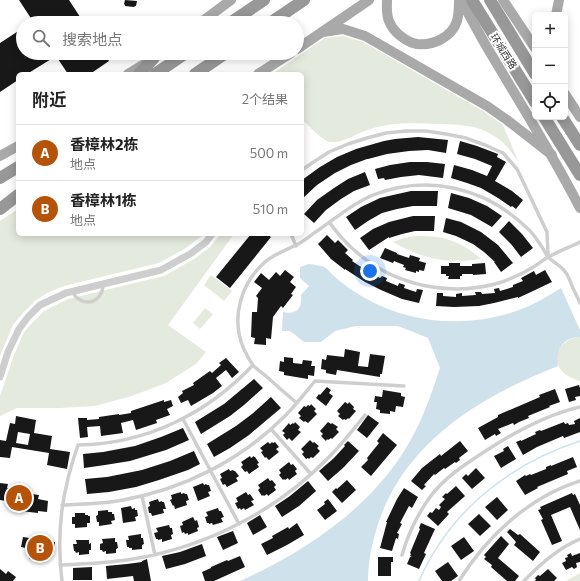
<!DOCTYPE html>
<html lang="zh">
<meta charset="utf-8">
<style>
body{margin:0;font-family:Commissioner,"Noto Sans SC",sans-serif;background:#f2f2f2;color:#222}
.controls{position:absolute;right:12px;top:12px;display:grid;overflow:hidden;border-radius:6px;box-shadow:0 2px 10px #0003}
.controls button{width:36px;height:36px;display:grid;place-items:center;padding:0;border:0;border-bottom:1px solid #e0e0e0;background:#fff;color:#222;font:20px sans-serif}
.you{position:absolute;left:370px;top:271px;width:14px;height:14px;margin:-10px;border:3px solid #fff;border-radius:50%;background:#1a73e8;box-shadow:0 0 0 6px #1a73e833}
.badge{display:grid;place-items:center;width:26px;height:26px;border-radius:50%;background:#b45309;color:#fff;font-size:13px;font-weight:700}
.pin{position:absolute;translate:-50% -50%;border:2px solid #fff;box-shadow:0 1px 4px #0006}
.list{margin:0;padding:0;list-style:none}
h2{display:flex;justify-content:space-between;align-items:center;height:52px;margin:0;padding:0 16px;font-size:17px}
h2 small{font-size:13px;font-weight:400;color:#767676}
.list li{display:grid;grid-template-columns:26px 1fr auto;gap:12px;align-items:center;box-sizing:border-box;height:56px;padding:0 16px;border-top:1px solid #e0e0e0}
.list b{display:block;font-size:15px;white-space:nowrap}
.list p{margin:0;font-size:13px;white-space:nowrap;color:#767676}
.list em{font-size:13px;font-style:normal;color:#767676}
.icon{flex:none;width:22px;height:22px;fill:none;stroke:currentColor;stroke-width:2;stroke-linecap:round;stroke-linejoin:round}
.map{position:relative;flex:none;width:580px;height:581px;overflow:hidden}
.search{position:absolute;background:#fff;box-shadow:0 2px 10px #0003;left:16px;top:16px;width:288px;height:44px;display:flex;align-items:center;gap:10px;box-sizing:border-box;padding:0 14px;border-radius:22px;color:#767676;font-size:15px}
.panel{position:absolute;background:#fff;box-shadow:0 2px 10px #0003;left:16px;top:72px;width:288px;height:164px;border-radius:6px}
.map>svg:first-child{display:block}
.green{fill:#e5eade}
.water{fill:#cfe1eb}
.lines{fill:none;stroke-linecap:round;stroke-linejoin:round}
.stream{stroke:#cfe1eb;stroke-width:1.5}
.building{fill:#181818;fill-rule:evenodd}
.lane{stroke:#cecece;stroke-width:3.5}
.street{stroke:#cecece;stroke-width:7}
.primary{stroke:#a9a9a9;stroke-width:10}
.highway{stroke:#989898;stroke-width:12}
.labels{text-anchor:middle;stroke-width:4;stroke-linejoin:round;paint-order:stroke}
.street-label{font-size:10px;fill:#313131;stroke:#fff}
</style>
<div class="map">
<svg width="580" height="581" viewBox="0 0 580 581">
<rect width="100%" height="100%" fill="#fff"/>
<path class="green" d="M 343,36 L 363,42 L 483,111 L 503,125 L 519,163 C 512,153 505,142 494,136 C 488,132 481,129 474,127 C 462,125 450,124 438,124 C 414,123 390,122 368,130 C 356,133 343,144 330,142 C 322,141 309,125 302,120 L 302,74 L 273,74 L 275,72 L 325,38 Z
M 18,209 L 18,234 L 204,234 L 186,248 L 159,263 L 64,286 L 47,293 L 36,300 L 23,313 L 13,325 L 0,356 L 0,221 Z
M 221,234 L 234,234 L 168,325 L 206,352 L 196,364 L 166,383 L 132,396 L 95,406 L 60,408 L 17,408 L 0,416 L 0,396 L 14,355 L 24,332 L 33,322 L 44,311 L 68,299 L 164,276 L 194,259 L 210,247 Z
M 416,236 C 443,235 461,241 481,259 C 446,264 423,259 393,242 L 404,238 Z
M 211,275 L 232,291 L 224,301 L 204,285 Z
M 205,308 L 213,314 L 200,329 L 193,323 Z
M 578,337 L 580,337 L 580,381 C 574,379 568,377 563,372 C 549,358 560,340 578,337 Z
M 580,573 L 580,581 L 566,581 Z"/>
<path class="water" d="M 309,264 C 313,265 320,265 324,267 C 328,269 331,274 335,277 C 344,285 354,292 365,298 C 414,326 477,329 529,306 C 540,301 550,295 561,288 L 580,330 L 580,337 C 563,337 555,350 558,366 C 485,395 413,436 382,513 C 374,534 368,558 368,581 L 240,581 C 311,549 381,501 416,430 C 426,410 433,389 440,368 L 428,338 L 398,326 L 356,326 L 335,331 L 321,342 L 304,342 L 290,331 L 282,331 L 283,312 C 296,315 303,308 301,295 L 309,286 L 300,278 L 300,267 Z"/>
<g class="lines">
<path class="stream" d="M 419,581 C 449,512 509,464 580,441"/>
</g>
<path class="building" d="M 19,0 L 69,0 L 84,23 L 34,23 Z
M 125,0 L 137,1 L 136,6 L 135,6 L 134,7 L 125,6 L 125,5 L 124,4 Z
M 23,28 L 23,53 L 104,53 L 109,61 L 90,74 L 68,74 L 56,56 L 27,74 L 18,74 L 18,80 L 0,92 L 0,43 Z
M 418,137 L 448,140 L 446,153 L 428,150 L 409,151 L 387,154 L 368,159 L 367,159 L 351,165 L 335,173 L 317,185 L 302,199 L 302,180 L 320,167 L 337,157 L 356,149 L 384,141 L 395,139 Z
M 460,141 L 477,146 L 498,154 L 497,157 L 506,162 L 495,181 L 512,191 L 523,200 L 516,209 L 512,206 L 511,207 L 498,198 L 481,188 L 467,183 L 451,178 L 454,165 L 472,170 L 487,176 L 492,166 L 475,159 L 457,154 Z
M 410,162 L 427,162 L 445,164 L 443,178 L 419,175 L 401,177 L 385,180 L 384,178 L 378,179 L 375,169 L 390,165 Z
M 365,172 L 370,185 L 354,191 L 341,199 L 326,210 L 314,223 L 304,214 L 317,200 L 334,188 L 348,179 Z
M 411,191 L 438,191 L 437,206 L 413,206 L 397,209 L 382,213 L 368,221 L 355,230 L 346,217 L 361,207 L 380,198 L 393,195 Z
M 451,193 L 469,198 L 487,206 L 502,216 L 492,227 L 471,215 L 448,208 Z
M 413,216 L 435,216 L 434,231 L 415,231 L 402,234 L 389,238 L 389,237 L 369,250 L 360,238 L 373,229 L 389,222 Z
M 446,218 L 461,222 L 481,232 L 498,245 L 513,263 L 501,272 L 494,262 L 495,262 L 484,252 L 473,244 L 456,236 L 443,232 Z
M 509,221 L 522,234 L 533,248 L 521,257 L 511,244 L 499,232 Z
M 251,234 L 267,234 L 271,237 L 230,288 L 216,277 Z
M 327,235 L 335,243 L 338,240 L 348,250 L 345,253 L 353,260 L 352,261 L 364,269 L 365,266 L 370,270 L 368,272 L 380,278 L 382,276 L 387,278 L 386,281 L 398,286 L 399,283 L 405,285 L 404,288 L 416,292 L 417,289 L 423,290 L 419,303 L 402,299 L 381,290 L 365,282 L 345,269 L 345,270 L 331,259 L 318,244 Z
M 385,248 L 397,253 L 397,254 L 409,258 L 410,255 L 420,258 L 419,261 L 426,263 L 424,271 L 419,270 L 419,272 L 416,271 L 416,273 L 405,270 L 406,268 L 403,267 L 404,265 L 394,261 L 393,263 L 380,258 Z
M 449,263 L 460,263 L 460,266 L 472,266 L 472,264 L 485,263 L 486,274 L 473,275 L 473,274 L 462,274 L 462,276 L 460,276 L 460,279 L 448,279 L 449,276 L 446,276 L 446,274 L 441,274 L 441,266 L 449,266 Z
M 285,270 L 294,277 L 290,282 L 296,287 L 291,294 L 293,295 L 283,308 L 281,306 L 273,317 L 271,339 L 266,338 L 266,345 L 254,344 L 255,338 L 251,337 L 252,312 L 257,312 L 258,298 L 256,296 L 262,288 L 254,282 L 261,273 L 269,280 L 276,272 L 280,276 Z
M 545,270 L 552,282 L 533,291 L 518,298 L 518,297 L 494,303 L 479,306 L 454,307 L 436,306 L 437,293 L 443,293 L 443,296 L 456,297 L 456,294 L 462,293 L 462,296 L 476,295 L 475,292 L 481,292 L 482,294 L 495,293 L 494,289 L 499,288 L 500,291 L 513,287 L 513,285 L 523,281 L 521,278 L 534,271 L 536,275 Z
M 345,349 L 360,352 L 358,366 L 368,367 L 370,354 L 385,356 L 382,374 L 380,374 L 380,377 L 337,370 L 336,375 L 326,373 L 326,370 L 321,369 L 322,359 L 326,360 L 327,355 L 344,357 Z
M 284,357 L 293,358 L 293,363 L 302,364 L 303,360 L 312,361 L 311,366 L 315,366 L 314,376 L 308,375 L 308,379 L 284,375 L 284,372 L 279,371 L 280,361 L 284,362 Z
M 226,358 L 239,372 L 232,378 L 226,370 L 216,378 L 222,386 L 213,393 L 191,406 L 188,400 L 181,403 L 178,397 L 183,393 L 182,391 L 194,385 L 193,383 L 210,371 L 212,373 L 221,365 L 219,363 Z
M 254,379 L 263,388 L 244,405 L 230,416 L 201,434 L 195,422 L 224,404 Z
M 579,385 L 580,388 L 580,396 L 575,397 L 576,400 L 569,402 L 565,389 Z
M 327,387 L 331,390 L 329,393 L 333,396 L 326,406 L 316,398 L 319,394 L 320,395 Z
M 555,389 L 560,402 L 549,406 L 550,407 L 528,416 L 529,418 L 519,422 L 514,425 L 513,423 L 498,429 L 501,433 L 496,436 L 495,434 L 485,440 L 478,428 L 498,417 L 498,415 L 540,397 L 539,395 Z
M 383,390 L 401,393 L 401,396 L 405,397 L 403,407 L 396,406 L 395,412 L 390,411 L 390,414 L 380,413 L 380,410 L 376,409 L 377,402 L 374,402 L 375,396 L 382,397 Z
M 271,397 L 281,408 L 249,435 L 230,448 L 214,457 L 207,444 L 236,426 L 252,414 Z
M 164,400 L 164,402 L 171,400 L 173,406 L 167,409 L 170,415 L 156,420 L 157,423 L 136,430 L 133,420 L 121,423 L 123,433 L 101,436 L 100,426 L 87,427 L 88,437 L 80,438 L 78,418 L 87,418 L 87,420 L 99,419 L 99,417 L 119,414 L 119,415 L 131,413 L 131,411 Z
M 345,402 L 348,404 L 349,402 L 354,407 L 353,409 L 356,411 L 349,419 L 348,418 L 346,420 L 344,419 L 343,420 L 338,416 L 340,414 L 337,411 Z
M 311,404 L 316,409 L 314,411 L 317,414 L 308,423 L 305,421 L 304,422 L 299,418 L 301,416 L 298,413 L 304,406 L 306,407 L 308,405 L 310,406 Z
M 368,415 L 379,423 L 367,438 L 357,430 Z
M 16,416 L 36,420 L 34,433 L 52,436 L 50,449 L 70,452 L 67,469 L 47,465 L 49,453 L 12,447 L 10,458 L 0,457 L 0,440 L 6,441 L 10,423 L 15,424 ZM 18,432 L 30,434 L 28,445 L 16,443 Z
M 580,418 L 580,432 L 564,438 L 563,436 L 537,447 L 523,455 L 516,442 L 521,440 L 521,441 L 536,434 L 535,432 L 540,430 L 541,431 L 564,422 L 565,424 L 568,423 L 569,425 L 575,424 L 574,421 Z
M 295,422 L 300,427 L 298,430 L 301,432 L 292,441 L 289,438 L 287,440 L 283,435 L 285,433 L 282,431 L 289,423 L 290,425 L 293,423 L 294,424 Z
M 328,422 L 331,424 L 332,423 L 338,427 L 336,429 L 339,432 L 332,439 L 331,438 L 328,440 L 327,439 L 326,441 L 321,436 L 323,434 L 320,431 Z
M 183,428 L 189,440 L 166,450 L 130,461 L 105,465 L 84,468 L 83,454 L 103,452 L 135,446 L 161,437 Z
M 383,433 L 397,445 L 371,476 L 361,467 L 368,460 L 367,458 L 379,443 L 377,441 Z
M 310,440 L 313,443 L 314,442 L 319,446 L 317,448 L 320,451 L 313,458 L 311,457 L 309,459 L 308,458 L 306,459 L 302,454 L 304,452 L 301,449 Z
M 348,441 L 359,451 L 343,468 L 328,481 L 319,471 L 334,458 L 345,446 L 344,445 Z
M 460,441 L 468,451 L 459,458 L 460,460 L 456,463 L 455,462 L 445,469 L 444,468 L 435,475 L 434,474 L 424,485 L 426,486 L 422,490 L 411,481 L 422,468 L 440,454 L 441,456 Z
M 268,442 L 270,444 L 272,442 L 273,443 L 275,442 L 279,447 L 276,449 L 279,452 L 269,460 L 266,457 L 265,458 L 261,452 L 263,451 L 260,448 Z
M 508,446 L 516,459 L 501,468 L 494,456 L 504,451 L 503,449 Z
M 194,451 L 200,464 L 188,470 L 159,480 L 136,487 L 109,492 L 87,494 L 85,479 L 107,477 L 142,470 L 170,461 Z
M 250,456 L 251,458 L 254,456 L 254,457 L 255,457 L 259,463 L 257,464 L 259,467 L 249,474 L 247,471 L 245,472 L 241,467 L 243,465 L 241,462 Z
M 573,457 L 577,467 L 567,471 L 568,474 L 537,487 L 538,488 L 525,495 L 516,481 L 525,475 L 526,476 L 530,474 L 531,475 L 546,469 L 546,467 L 551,465 L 551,466 Z
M 289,462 L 291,465 L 293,464 L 297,469 L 295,471 L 297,474 L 289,480 L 288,478 L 285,480 L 284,479 L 283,480 L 279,475 L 281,473 L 279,470 Z
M 476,468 L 485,478 L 472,489 L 462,478 L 466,474 L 468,476 Z
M 229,469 L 230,471 L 233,470 L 234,471 L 235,471 L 239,476 L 236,478 L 238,481 L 227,487 L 225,484 L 223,485 L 220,479 L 222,478 L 220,474 Z
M 268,478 L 270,481 L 272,480 L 276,485 L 274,487 L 276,490 L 268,496 L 267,494 L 264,496 L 263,495 L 262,496 L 258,490 L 260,488 L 258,485 Z
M 347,480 L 356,490 L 342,503 L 332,492 L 336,488 L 337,489 Z
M 308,481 L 316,491 L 299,506 L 282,517 L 275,506 L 290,496 Z
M 0,483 L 8,484 L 7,488 L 18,490 L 18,492 L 39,495 L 38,499 L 48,501 L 47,512 L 38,511 L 38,513 L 21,511 L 21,508 L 13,507 L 13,502 L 0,500 Z
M 203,483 L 204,485 L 206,484 L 207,485 L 209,485 L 211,491 L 208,492 L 210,496 L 198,501 L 193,487 Z
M 456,486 L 465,496 L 447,512 L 449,514 L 438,526 L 427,516 L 430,512 L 432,513 L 436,508 L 439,510 L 441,507 L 439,505 L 445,499 L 442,497 L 446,493 L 447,494 Z
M 404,488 L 418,497 L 412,508 L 409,506 L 400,523 L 402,524 L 397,533 L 399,534 L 398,539 L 396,538 L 392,551 L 380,548 L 387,522 L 386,522 L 397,499 Z
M 181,492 L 181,494 L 184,493 L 185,494 L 187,494 L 189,500 L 186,501 L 187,505 L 175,509 L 174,505 L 173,506 L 170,500 L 172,499 L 171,495 Z
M 246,492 L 248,495 L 250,494 L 254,500 L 251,501 L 254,505 L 245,510 L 244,508 L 241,510 L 240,508 L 238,509 L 235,503 L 238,502 L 236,498 Z
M 572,493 L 573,495 L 575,494 L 580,505 L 580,530 L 570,507 L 551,515 L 562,541 L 552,545 L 541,520 L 543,519 L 538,510 L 541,509 L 540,507 Z
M 497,497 L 508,510 L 497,520 L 485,507 Z
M 158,499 L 159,502 L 162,501 L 162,502 L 164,502 L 166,509 L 163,509 L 164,513 L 152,516 L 151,513 L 149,513 L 148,507 L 150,506 L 149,502 Z
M 328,499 L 337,511 L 325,520 L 317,510 L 325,504 L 324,502 Z
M 131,506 L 132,509 L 135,508 L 135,510 L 137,510 L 138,516 L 135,517 L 136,521 L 123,523 L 121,508 Z
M 218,508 L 219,511 L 221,511 L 224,517 L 221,518 L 223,522 L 213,525 L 212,523 L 209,524 L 209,523 L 207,523 L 205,517 L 208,516 L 206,512 Z
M 108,510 L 108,512 L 112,512 L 112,514 L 114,514 L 115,520 L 111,521 L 112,524 L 99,526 L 99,522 L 97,522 L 96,516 L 98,515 L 98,511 Z
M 75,513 L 85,513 L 85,515 L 88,515 L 88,516 L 90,516 L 90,523 L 87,523 L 87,527 L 75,528 L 75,524 L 72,524 L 72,517 L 75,517 Z
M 479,514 L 491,526 L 480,536 L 468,524 Z
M 260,515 L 267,527 L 253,535 L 247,523 Z
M 193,517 L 195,521 L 197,520 L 199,527 L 197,528 L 198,531 L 188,535 L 188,533 L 185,534 L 184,532 L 182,533 L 180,526 L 183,525 L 182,522 Z
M 297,523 L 304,535 L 287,545 L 267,555 L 261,544 L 273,538 L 272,536 L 288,527 L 289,529 Z
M 421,523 L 435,529 L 424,553 L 426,554 L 419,569 L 407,564 L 410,557 L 412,557 L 410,556 L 411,554 L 410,553 L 420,529 L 419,528 Z
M 169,525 L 170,528 L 172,528 L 173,534 L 171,535 L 172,539 L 162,542 L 162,539 L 158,540 L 158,539 L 156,539 L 154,533 L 158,532 L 156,528 Z
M 510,529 L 518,535 L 520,534 L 540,552 L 533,561 L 514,545 L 516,542 L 507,532 Z
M 233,531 L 238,543 L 223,550 L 217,537 Z
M 141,534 L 141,538 L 143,538 L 144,544 L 142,545 L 142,549 L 132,550 L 132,548 L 129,548 L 129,547 L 127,547 L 126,540 L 129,540 L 128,536 Z
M 501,536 L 509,544 L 498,558 L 519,576 L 515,581 L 507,581 L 491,567 L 492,565 L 484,559 L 486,557 L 484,555 Z
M 23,537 L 55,542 L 54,553 L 44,551 L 42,561 L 29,559 L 31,549 L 21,547 Z
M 464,537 L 474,551 L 461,560 L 451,546 Z
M 115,538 L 115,542 L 117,542 L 118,548 L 116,549 L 116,553 L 106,554 L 106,551 L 103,552 L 102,550 L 100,550 L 100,544 L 103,543 L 102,539 Z
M 76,540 L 89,540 L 89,544 L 91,543 L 91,550 L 89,550 L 89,554 L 79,555 L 79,552 L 76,553 L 75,551 L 74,551 L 73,544 L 77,544 Z
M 202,544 L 206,556 L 185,564 L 166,569 L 162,556 L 180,552 Z
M 571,553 L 572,556 L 580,553 L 580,562 L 576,563 L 577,567 L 574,569 L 572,567 L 566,570 L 562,563 L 566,561 L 565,558 L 568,557 L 567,555 Z
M 240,556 L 245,567 L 214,581 L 205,581 L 202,572 L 211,568 L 211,567 L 227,560 L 228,561 Z
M 378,557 L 393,557 L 393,562 L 391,562 L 391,576 L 378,576 Z
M 147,559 L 151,581 L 134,581 L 133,576 L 107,579 L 106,566 L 127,564 L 142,562 L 142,561 Z
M 448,562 L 458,576 L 451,581 L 442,581 L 435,571 Z
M 92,567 L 92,580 L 73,580 L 73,568 Z
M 0,569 L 6,574 L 8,571 L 16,577 L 13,581 L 0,581 Z
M 548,569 L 557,578 L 554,581 L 535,581 L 536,580 L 535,578 L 538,575 L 540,576 Z"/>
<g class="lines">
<path class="lane" d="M 302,170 L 312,163 L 329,152 L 348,144 L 367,138 L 386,133 L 406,131 L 426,131 L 446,134 L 466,138 L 485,145 L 503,153 L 517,169 L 547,232 L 548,256
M 330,223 C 337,233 345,242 354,250 C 394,286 451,298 502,282 C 513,278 524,273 535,266 C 540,263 544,259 550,256 C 559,251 570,247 580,242
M 291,234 L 296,246
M 72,291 C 81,309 103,304 103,284
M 297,403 C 287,395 277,386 267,377 C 263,373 257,370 253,365 C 249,360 246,353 243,347 C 231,317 241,283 265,262 C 273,255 284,251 294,246 C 301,243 308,238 314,233 C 334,220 351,204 373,195 C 427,174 485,187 527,228 C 532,232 536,238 540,244 C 543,248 545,253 548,257 C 554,263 562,266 566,273 C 568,275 569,279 570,281 C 573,289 577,296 580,303
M 183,419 L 239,524
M 271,429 L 311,474
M 142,496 L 155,555
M 62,505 C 83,504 103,504 123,500 C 184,489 241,460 285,416 C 296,405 305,393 315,381 L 404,386
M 402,555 C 408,534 417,515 430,497 C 444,478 464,465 484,452 C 513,433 545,415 580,407
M 60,565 C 84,564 109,563 133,559 C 206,547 277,511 329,457 C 342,444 353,430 365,415
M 62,581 C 56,532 62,491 78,445 C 146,444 207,414 253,365
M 459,581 C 487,536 529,497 580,481
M 524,581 C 540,564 558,548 580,539"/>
<path class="street" d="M 0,377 L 8,352 L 19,329 L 28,317 L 40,305 L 66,293 L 161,270 L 190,254 L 206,242 L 212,234"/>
<path class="primary" d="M 387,0 C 387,7 386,14 389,21 C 393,32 406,42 417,44 C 433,46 452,37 457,21 C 459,14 459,7 459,0
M 461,0 C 472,20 482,40 494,59 C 523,108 554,157 580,208
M 503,0 L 535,48
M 556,15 L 559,0
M 200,23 L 231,0
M 323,32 L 343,29 L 365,36 L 487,106 L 507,120 L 552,155
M 297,49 L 369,0
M 128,74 L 154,58 L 161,53
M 258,74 L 291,53
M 565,94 L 580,117
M 0,156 L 18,146"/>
<path class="highway" d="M 472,0 L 535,102
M 490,0 L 535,74
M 230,23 L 264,0
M 270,23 L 304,0
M 139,74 L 154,58
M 155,74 L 186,53
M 195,74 L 226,53
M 544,117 L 580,175
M 562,117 L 580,145
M 0,178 L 18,167
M 0,209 L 18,195"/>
</g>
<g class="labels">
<g class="street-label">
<text transform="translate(504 51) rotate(58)" y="4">环城西路</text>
</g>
</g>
</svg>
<div class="controls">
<button>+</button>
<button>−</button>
<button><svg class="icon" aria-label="locate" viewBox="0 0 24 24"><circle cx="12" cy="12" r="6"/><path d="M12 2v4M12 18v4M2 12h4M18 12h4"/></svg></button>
</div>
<div class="you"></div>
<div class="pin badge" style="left:19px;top:498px">A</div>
<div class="pin badge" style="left:40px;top:548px">B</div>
<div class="search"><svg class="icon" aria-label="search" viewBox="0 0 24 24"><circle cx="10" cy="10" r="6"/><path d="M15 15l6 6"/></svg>搜索地点</div>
<section class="panel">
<h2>附近<small>2个结果</small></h2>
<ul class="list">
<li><span class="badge">A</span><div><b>香樟林2栋</b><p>地点</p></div><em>500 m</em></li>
<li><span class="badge">B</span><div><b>香樟林1栋</b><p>地点</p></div><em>510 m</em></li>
</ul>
</section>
</div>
